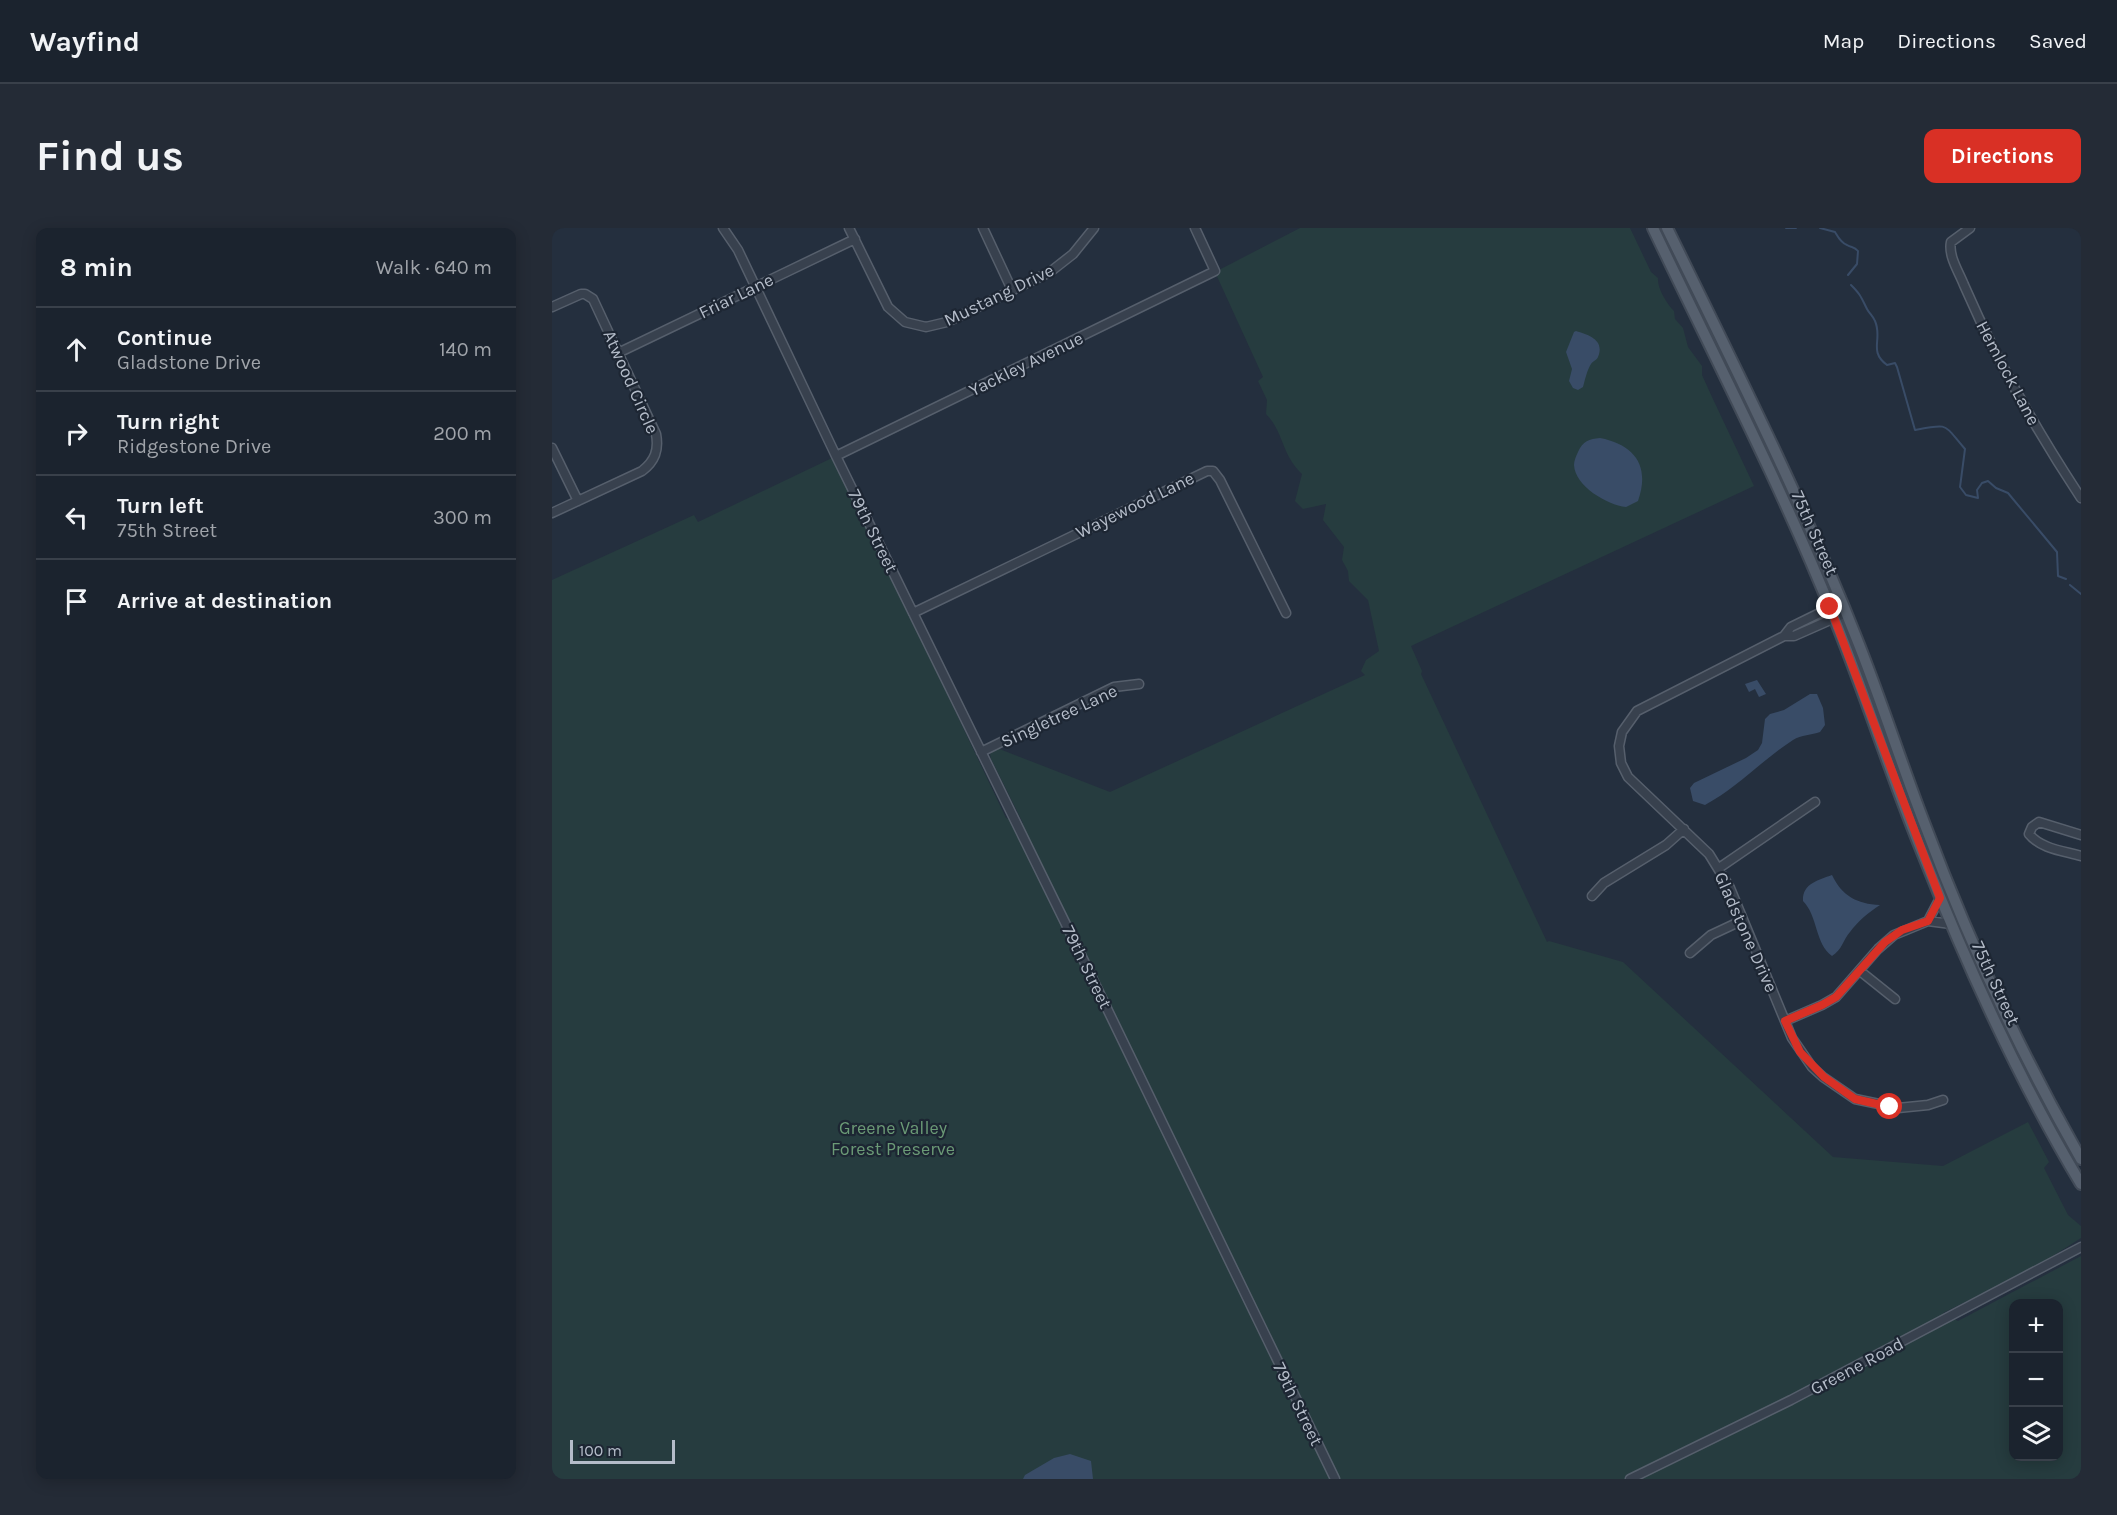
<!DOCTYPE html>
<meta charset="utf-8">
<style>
body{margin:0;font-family:Karla,sans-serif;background:#242b36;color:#f1f3f6}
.controls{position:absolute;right:18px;bottom:18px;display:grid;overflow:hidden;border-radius:12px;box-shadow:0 3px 15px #0003}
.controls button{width:54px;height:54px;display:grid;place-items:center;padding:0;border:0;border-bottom:2px solid #39404a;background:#1b232e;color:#f1f3f6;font:30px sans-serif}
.scale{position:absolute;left:18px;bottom:15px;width:105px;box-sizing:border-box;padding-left:6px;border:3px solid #b4bcc9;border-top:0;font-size:16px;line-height:21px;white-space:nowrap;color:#b4bcc9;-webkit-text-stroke:4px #1d2633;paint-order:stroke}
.stop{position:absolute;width:18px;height:18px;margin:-14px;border:4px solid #d93025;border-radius:50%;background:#fff}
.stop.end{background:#d93025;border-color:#fff;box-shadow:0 2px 6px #0008}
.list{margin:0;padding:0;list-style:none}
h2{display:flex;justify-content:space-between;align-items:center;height:78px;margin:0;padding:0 24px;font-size:26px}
h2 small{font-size:20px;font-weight:400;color:#a0a4aa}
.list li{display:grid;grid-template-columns:39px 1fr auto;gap:18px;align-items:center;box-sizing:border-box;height:84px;padding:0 24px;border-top:2px solid #39404a}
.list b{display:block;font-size:22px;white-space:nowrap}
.list p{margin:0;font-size:20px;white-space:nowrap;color:#a0a4aa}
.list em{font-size:20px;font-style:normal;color:#a0a4aa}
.icon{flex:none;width:33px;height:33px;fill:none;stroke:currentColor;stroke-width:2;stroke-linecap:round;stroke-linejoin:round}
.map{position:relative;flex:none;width:1529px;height:1251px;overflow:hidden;border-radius:12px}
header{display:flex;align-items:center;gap:36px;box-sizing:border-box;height:84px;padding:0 30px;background:#1b232e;border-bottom:2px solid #39404a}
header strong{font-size:28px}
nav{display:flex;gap:33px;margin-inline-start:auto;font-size:21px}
.intro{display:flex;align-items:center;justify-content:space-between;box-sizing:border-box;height:144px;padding:0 36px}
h1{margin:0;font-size:42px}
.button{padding:15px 27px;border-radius:12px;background:#d93025;color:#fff;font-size:21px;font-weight:700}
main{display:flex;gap:36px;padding:0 36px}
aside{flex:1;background:#1b232e;border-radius:12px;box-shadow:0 3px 15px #0003}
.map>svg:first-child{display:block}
.green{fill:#263c3f;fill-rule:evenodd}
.water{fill:#394c67}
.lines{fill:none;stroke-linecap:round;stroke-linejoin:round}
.stream{stroke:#394c67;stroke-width:2}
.minor-casing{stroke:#565f6c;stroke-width:11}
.major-casing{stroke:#414a57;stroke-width:14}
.minor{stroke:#38414e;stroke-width:8}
.major{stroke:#56606e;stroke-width:10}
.route{stroke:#d93025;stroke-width:8}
.labels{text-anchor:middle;stroke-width:4.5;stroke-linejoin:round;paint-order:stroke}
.street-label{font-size:18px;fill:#b4bcc9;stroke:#1d2633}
.park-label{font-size:18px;fill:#6b9a76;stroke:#1d2633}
</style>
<header>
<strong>Wayfind</strong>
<nav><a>Map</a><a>Directions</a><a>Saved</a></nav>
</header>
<div class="intro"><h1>Find us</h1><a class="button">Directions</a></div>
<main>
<aside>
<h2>8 min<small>Walk · 640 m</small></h2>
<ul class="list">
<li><svg class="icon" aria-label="ahead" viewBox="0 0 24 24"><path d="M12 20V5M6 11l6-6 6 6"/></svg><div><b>Continue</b><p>Gladstone Drive</p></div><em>140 m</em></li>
<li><svg class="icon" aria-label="right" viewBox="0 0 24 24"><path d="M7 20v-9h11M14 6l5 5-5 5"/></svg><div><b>Turn right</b><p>Ridgestone Drive</p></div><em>200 m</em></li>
<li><svg class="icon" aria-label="left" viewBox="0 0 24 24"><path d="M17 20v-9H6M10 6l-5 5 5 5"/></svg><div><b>Turn left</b><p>75th Street</p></div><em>300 m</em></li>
<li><svg class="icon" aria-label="arrive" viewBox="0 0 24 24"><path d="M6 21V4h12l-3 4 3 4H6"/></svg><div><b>Arrive at destination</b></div></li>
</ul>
</aside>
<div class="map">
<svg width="1529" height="1251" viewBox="0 0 1529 1251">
<rect width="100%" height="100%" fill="#242f3e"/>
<path class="green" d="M 748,0 L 1078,0 L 1099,44 L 1106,50 C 1105,60 1115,76 1122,83 L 1123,91 L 1131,100 L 1136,119 L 1150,138 L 1150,147 L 1160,169 L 1202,258 L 859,418 L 870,443 L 869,446 L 995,714 L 997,713 L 1071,734 L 1281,929 L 1391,938 L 1476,894 L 1497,934 L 1492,940 L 1516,987 L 1529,998 L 1529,1010 L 1482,1040 L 1391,1085 L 1406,1093 L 1529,1028 L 1529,1251 L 0,1251 L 0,352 L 142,287 L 146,294 L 280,230 L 358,388 L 454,590 L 471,595 L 439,531 L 438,526 L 445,520 L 558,564 L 813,447 L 809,443 L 814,432 L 827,423 L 816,372 L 797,353 L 796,343 L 790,332 L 792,319 L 771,292 L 774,276 L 751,281 L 743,273 L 750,246 C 729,226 732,204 714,186 L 715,172 L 706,153 L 711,149 L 663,44 ZM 1462,1076 L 1506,1076 L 1506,1228 L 1462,1228 Z
M 1105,0 L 1110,0 L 1230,250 L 1280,361 L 1281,373 Z
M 1318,469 L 1341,522 L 1368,596 L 1522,929 C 1453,817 1399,694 1355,571 C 1343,538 1326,503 1318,469 Z"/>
<path class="water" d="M 1024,103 C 1037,107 1053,112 1046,129 C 1045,132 1041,133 1039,136 C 1035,142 1033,152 1031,159 L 1026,162 L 1021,160 L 1017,153 L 1020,141 L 1014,124 L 1022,104 Z
M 1048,210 C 1084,217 1098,239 1086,273 L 1074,279 C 1055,277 1023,258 1022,237 C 1022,233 1024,228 1026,224 C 1031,213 1037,211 1048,210 Z
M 1205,452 L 1214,466 L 1207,469 L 1203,461 L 1197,464 L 1193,456 Z
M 1258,466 L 1265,466 L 1271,480 L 1273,497 L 1268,504 C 1260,507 1249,507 1241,512 C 1210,532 1186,559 1153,577 L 1141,573 L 1138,560 L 1142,555 L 1194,530 L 1206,522 L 1210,515 L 1213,491 L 1218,486 L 1232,482 Z
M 1280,647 C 1290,668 1305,676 1328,677 C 1317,684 1306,693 1298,704 C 1291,712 1290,722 1280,728 C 1263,716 1266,688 1251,673 C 1250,656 1266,652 1280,647 Z
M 518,1226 L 539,1233 L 541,1251 L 471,1251 L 473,1247 L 502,1230 Z"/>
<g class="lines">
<path class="stream" d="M 1234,0 L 1244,0
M 1268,0 L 1283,4 C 1286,9 1289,15 1295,17 C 1300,20 1302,18 1306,23 L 1305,36 L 1296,47
M 1299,57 C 1309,67 1309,69 1315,81 C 1317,85 1321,88 1323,93 C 1331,111 1316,123 1335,137 L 1343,135 L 1345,139 L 1363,202 C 1398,195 1391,196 1413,221 L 1408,259 L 1414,267 L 1426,270 L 1425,262 L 1430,255 L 1436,253 L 1444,260 L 1456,265 L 1505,324 L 1506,348 L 1514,351
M 1518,357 L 1529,366"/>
<defs>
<path id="minor" d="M 171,0 L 186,22 L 284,228 L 531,731 L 783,1251
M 297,0 L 336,79 L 353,94 L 374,99 L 395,94 L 498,44 L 521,26 L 542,0
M 431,0 L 460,62
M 1418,0 L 1399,14 C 1396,28 1407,44 1412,57 C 1444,131 1484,202 1529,270
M 0,79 L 29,66 L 33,66 L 41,71 L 104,206 C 107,222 103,233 90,243 L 0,285
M 66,125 L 303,11
M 0,220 L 26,273
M 284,228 L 663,43 L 643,0
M 1290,374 L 1239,399 L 1232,408 L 1085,483 L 1070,504 L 1067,518 L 1069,535 L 1076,549 L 1157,626 L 1178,660 L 1240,810 L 1260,839 L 1271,849 L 1303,871 L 1346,880 L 1376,877 L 1391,872
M 361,385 L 655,243 L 661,243 L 668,252 L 734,385
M 1232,408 L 1242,408 L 1294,385
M 429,524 L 562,459 L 587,456
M 1529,607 L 1487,594 L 1480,599 L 1477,606 C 1489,621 1512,623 1529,628
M 1167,640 L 1263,574
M 1040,668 L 1052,655 L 1114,617 L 1132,601
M 1376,693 L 1388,670
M 1138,725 L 1159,707 L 1191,692
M 1308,743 L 1343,771
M 1233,793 L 1270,777 L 1284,769 L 1326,721 L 1342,707 L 1376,693 L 1399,696
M 1078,1251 L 1239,1172 L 1529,1019"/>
<path id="major" d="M 1101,0 C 1162,128 1228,255 1281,387 C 1313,465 1338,546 1370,624 C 1415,738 1466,851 1529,956
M 1115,0 C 1181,135 1249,270 1304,409 C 1329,471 1349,535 1373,597 C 1416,712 1468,824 1529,931"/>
</defs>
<use href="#minor" class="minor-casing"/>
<use href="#major" class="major-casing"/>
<use href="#minor" class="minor"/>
<use href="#major" class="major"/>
</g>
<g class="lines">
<path class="route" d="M 1278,379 L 1388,670 L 1376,693 L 1350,702 L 1333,714 L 1284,769 L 1270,777 L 1233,793 L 1248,824 L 1272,849 L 1303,871 L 1338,879"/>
</g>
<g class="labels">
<g class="street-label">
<text transform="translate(447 67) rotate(-26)" y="6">Mustang Drive</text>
<text transform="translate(184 68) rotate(-26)" y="6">Friar Lane</text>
<text transform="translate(474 136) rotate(-26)" y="6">Yackley Avenue</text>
<text transform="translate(1456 145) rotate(62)" y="6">Hemlock Lane</text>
<text transform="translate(79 154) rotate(66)" y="6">Atwood Circle</text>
<text transform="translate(583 277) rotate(-26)" y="6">Wayewood Lane</text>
<text transform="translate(321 303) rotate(64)" y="6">79th Street</text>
<text transform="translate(1263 305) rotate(66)" y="6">75th Street</text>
<text transform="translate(507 488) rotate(-25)" y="6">Singletree Lane</text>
<text transform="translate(1194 704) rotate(66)" y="6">Gladstone Drive</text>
<text transform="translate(535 739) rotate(64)" y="6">79th Street</text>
<text transform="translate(1444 755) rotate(65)" y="6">75th Street</text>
<text transform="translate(1305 1138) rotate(-28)" y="6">Greene Road</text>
<text transform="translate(746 1176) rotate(64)" y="6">79th Street</text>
</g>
<g class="park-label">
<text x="341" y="906">Greene Valley<tspan x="341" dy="21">Forest Preserve</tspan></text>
</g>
</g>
</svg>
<div class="controls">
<button>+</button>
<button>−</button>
<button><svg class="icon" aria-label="layers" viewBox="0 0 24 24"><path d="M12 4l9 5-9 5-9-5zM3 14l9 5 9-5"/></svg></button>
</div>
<div class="scale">100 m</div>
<div class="stop" style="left:1338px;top:879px"></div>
<div class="stop end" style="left:1278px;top:379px"></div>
</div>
</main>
